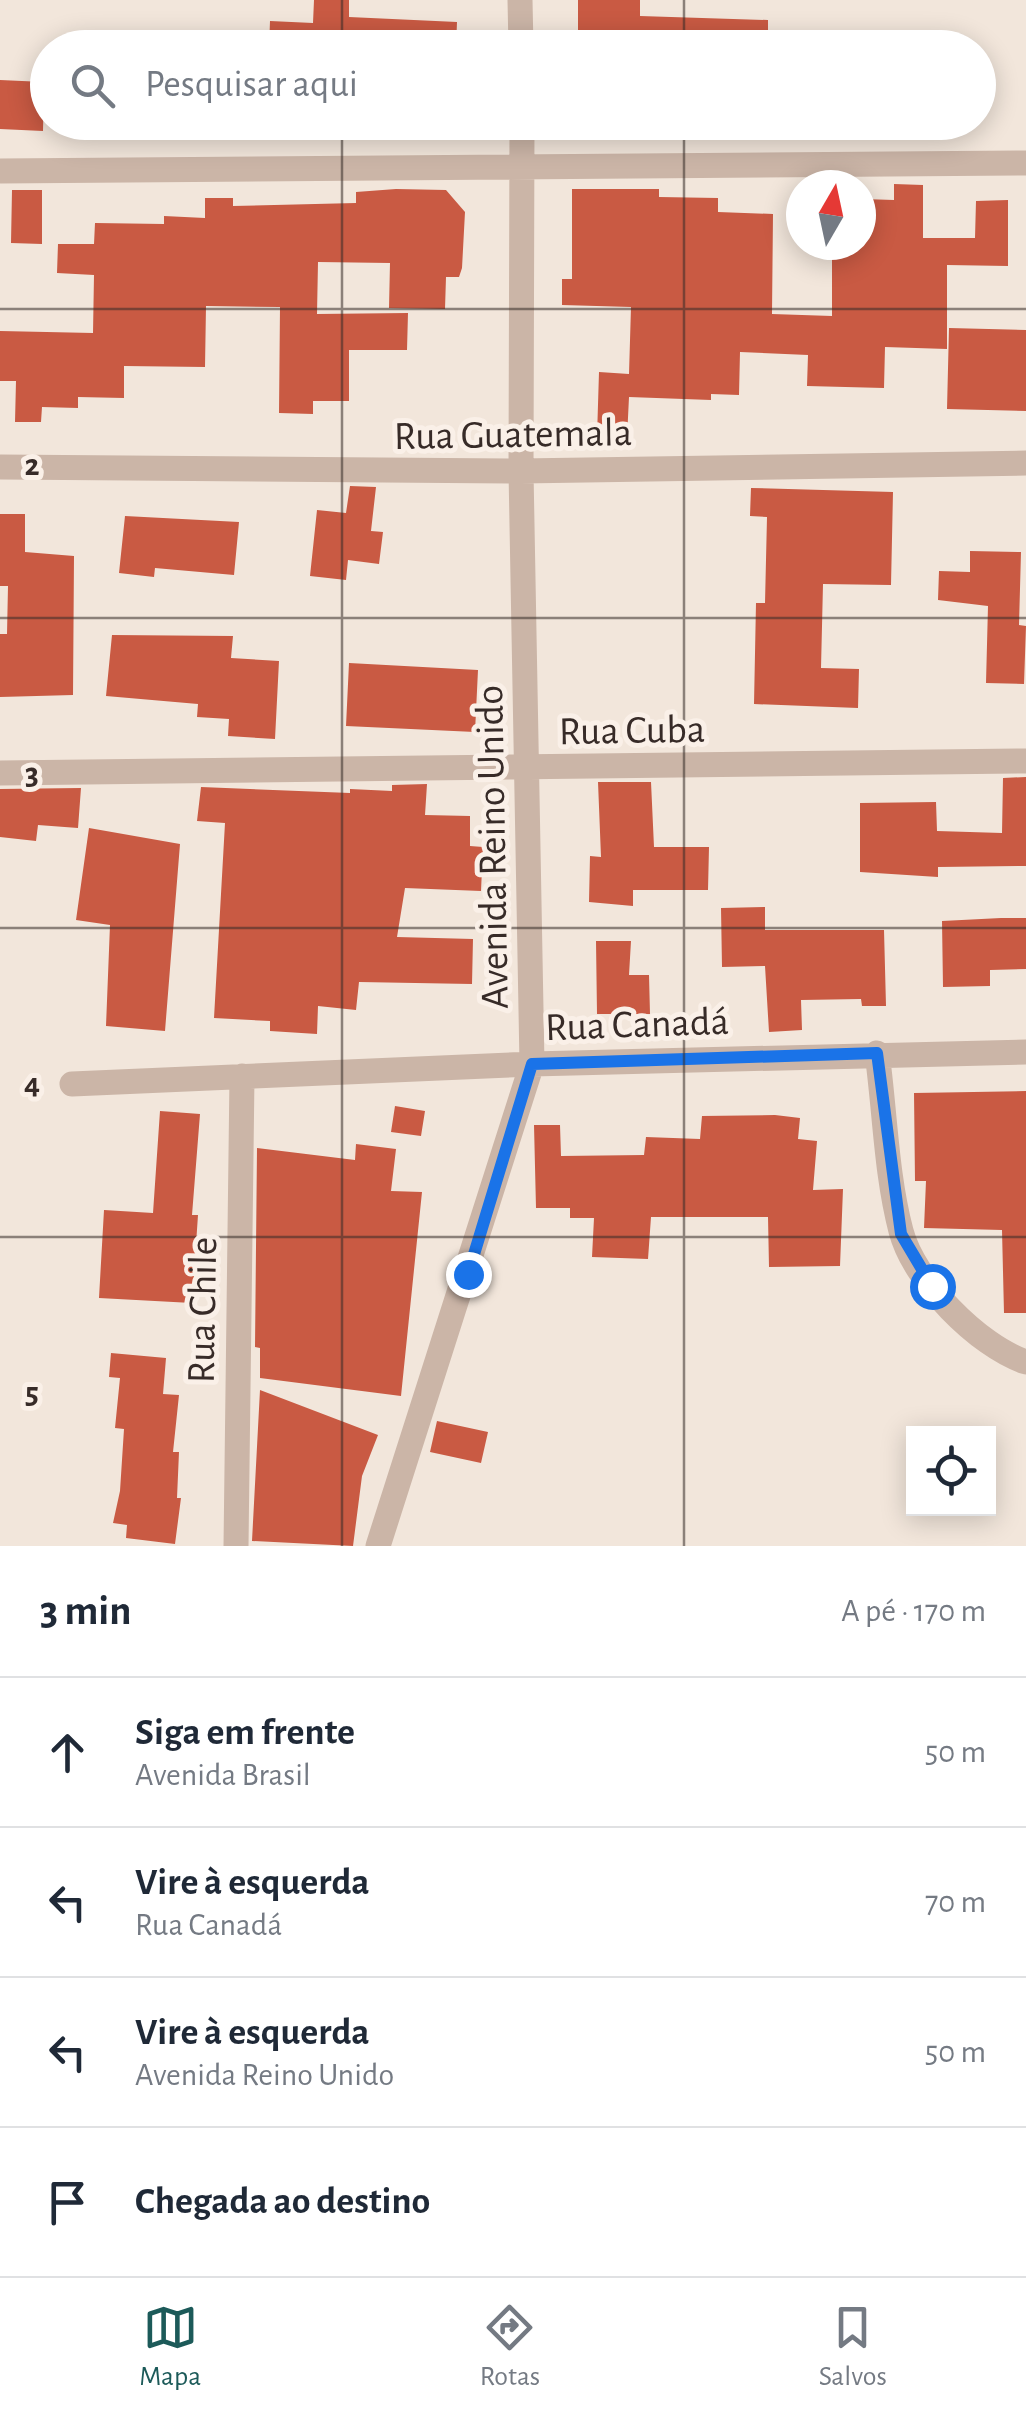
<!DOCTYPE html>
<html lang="pt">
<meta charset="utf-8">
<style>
body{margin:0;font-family:"Alegreya Sans",sans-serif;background:#f6f6f7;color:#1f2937}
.controls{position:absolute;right:30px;bottom:30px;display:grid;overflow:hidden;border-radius:0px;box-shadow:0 5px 25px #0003}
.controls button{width:90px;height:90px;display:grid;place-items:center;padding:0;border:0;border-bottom:2px solid #e0e1e3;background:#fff;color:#1f2937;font:50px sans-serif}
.compass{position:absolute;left:786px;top:170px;width:90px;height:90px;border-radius:50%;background:#fff;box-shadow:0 5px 25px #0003;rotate:9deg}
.stop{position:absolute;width:30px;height:30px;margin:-22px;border:8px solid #1a73e8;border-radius:50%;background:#fff}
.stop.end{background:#1a73e8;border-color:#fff;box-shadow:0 2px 10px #0008}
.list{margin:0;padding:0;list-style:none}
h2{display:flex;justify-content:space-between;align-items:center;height:130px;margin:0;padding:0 40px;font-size:42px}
h2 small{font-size:32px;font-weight:400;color:#747a83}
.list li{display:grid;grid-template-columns:65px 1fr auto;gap:30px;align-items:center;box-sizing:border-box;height:150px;padding:0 40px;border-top:2px solid #e0e1e3}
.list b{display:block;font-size:38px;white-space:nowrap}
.list p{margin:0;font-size:32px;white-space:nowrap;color:#747a83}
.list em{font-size:32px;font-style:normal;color:#747a83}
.icon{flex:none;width:55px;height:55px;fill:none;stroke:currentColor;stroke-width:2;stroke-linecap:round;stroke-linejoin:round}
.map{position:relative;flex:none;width:1026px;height:1546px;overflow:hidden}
.search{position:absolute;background:#fff;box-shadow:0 5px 25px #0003;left:30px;right:30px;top:30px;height:110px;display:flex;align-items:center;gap:25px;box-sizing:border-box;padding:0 35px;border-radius:55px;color:#747a83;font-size:38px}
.sheet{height:730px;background:#fff}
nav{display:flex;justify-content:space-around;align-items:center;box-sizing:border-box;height:140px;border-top:2px solid #e0e1e3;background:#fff;font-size:28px;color:#747a83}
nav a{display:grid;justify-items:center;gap:5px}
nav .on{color:#1c5a59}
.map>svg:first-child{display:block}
.building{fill:#c95a43}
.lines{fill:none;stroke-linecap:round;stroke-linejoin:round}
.minor{stroke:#cbb5a7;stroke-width:25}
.route{stroke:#1a73e8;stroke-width:12}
.grid{fill:none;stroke:#372b28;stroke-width:2.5;stroke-opacity:0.55}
.labels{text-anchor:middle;stroke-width:10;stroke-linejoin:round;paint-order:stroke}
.street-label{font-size:40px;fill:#372b28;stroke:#faf0e8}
.grid-label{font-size:32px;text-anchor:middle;font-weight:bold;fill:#372b28;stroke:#faf0e8;stroke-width:10;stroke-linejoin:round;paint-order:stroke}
</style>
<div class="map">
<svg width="1026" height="1546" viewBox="0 0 1026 1546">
<rect width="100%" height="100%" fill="#f2e6db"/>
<path class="building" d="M 314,0 L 349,0 L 349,17 L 457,22 L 456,48 L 269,48 L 270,21 L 313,23 Z
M 578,0 L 640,0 L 640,16 L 768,20 L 768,48 L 578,48 Z
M 0,80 L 44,82 L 43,131 L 0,129 Z
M 894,184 L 923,185 L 923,238 L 975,238 L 976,201 L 1008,200 L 1008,266 L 947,265 L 947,349 L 885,347 L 884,388 L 807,386 L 808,355 L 740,352 L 739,395 L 711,394 L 711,400 L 629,397 L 627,438 L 597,437 L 599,372 L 629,374 L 631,307 L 562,305 L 562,279 L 572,279 L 572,189 L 659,189 L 659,197 L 718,198 L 718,212 L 773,214 L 772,314 L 832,316 L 832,245 L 863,245 L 863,199 L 894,200 Z
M 396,189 L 446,190 L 465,212 L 462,268 L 459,277 L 446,277 L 445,309 L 389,308 L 390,263 L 318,262 L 317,314 L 408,313 L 407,350 L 349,350 L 349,401 L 313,401 L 313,414 L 279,413 L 280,307 L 206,306 L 205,367 L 124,366 L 124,398 L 78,397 L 78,408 L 42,407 L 41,422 L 15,422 L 16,381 L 0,381 L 0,331 L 93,333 L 94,275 L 57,273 L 58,244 L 94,244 L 95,223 L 164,224 L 164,216 L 205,218 L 205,198 L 233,198 L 233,206 L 356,203 L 356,192 Z
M 12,190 L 42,190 L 42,244 L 11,243 Z
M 949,328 L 1026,330 L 1026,411 L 947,409 Z
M 350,486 L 376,487 L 371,531 L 383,532 L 379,564 L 348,560 L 346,580 L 310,576 L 317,510 L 346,513 Z
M 751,488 L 893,492 L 891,585 L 823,584 L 821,668 L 859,669 L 858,708 L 754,704 L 756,603 L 765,603 L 767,517 L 750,516 Z
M 0,514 L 25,514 L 25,552 L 74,556 L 73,695 L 0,697 L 0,634 L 7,634 L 8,586 L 0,586 Z
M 125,516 L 239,522 L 234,575 L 155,568 L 154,577 L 119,573 Z
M 970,551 L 1021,552 L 1019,625 L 1026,626 L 1024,684 L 986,683 L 988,606 L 938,600 L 939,571 L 970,572 Z
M 112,635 L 233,636 L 231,658 L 279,661 L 275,739 L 228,736 L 229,719 L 197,717 L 198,704 L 106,696 Z
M 349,663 L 478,670 L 475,732 L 346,726 Z
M 1026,777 L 1026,866 L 938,867 L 938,877 L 860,872 L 860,803 L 936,802 L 937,831 L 1002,833 L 1003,778 Z
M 598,782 L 651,782 L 654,847 L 709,847 L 708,890 L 633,890 L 633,906 L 589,902 L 590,856 L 601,857 Z
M 427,784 L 425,815 L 470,816 L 470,846 L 483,847 L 481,891 L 405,888 L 397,937 L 473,939 L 472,984 L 359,982 L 356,1010 L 318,1006 L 317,1034 L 270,1031 L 270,1021 L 214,1018 L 225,823 L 197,821 L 201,787 L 350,793 L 350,789 L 392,791 L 392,785 Z
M 81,788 L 78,828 L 38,825 L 36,841 L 0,837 L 0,789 Z
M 89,828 L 180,844 L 165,1031 L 106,1026 L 110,925 L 76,920 Z
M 765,907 L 765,930 L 884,930 L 886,1006 L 862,1006 L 861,999 L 801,1000 L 802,1030 L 769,1032 L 765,966 L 722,967 L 721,908 Z
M 1001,918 L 1026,918 L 1026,969 L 990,970 L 990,986 L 943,987 L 942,921 Z
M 596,941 L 631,941 L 629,975 L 649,975 L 650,1014 L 597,1014 Z
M 1026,1091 L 1026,1313 L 1004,1313 L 1002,1230 L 924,1228 L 926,1181 L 915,1181 L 914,1093 Z
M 395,1106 L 425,1111 L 421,1136 L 391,1132 Z
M 160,1111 L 200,1114 L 192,1215 L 198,1215 L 192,1303 L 99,1298 L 104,1210 L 153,1213 Z
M 775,1115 L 800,1118 L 798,1139 L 817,1141 L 813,1190 L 843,1189 L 840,1266 L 769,1267 L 768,1217 L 651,1217 L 648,1259 L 592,1257 L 594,1218 L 570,1218 L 570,1208 L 536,1208 L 534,1125 L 560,1125 L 561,1156 L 644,1155 L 646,1137 L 700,1139 L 702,1116 Z
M 356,1144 L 396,1149 L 391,1191 L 422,1192 L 401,1396 L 260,1378 L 260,1348 L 255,1347 L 257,1148 L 355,1160 Z
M 111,1353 L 166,1358 L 163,1394 L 179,1395 L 173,1452 L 179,1452 L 177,1498 L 181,1498 L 175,1544 L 126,1538 L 127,1525 L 113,1523 L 120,1491 L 124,1429 L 115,1428 L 120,1378 L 109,1377 Z
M 260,1390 L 378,1435 L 362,1476 L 353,1546 L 252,1541 Z
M 437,1421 L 488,1432 L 481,1463 L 430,1452 Z"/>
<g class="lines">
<path class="minor" d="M 520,0 L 521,48
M 0,171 L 1026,163
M 0,467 L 521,471 L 1026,463
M 0,773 L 1026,761
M 877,1053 C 885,1111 886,1174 901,1231 C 914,1281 978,1346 1026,1362
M 72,1084 L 532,1064 L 1026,1052
M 236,1546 L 242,1076
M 378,1546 L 532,1064 L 521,471 L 522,122"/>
</g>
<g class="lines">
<path class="route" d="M 468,1274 L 532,1064 L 877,1053 L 901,1234 L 932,1286"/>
</g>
<path class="grid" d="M 342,0 L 342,48M 684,0 L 684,48M 342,122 L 342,1546M 684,122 L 684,1546M 0,309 L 1026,309M 0,618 L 1026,618M 0,928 L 1026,928M 0,1237 L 1026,1237"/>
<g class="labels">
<g class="street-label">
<text transform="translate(513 433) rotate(-1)" y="14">Rua Guatemala</text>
<text transform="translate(632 729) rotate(-1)" y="14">Rua Cuba</text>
<text transform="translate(491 847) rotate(-91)" y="14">Avenida Reino Unido</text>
<text transform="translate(637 1023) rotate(-2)" y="14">Rua Canadá</text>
<text transform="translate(201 1310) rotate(-89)" y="14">Rua Chile</text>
</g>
</g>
<g class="grid-label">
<text x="32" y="475">2</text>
<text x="32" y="784">3</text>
<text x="32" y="1094">4</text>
<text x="32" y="1403">5</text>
</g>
</svg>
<div class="controls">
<button><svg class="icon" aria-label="locate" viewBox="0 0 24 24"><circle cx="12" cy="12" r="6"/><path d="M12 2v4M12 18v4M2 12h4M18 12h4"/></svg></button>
</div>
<svg class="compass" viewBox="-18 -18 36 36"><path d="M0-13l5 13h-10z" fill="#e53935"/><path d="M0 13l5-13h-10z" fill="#747a83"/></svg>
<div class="stop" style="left:932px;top:1286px"></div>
<div class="stop end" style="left:468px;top:1274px"></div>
<div class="search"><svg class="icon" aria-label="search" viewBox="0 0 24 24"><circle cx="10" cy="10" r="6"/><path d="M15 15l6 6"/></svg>Pesquisar aqui</div>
</div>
<section class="sheet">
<h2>3 min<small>A pé · 170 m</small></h2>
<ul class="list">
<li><svg class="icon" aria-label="ahead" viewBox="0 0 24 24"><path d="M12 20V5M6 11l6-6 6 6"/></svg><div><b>Siga em frente</b><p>Avenida Brasil</p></div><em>50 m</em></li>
<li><svg class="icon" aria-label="left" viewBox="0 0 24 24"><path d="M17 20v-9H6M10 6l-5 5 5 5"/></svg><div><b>Vire à esquerda</b><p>Rua Canadá</p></div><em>70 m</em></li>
<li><svg class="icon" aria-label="left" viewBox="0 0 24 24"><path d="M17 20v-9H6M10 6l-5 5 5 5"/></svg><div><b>Vire à esquerda</b><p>Avenida Reino Unido</p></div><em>50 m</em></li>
<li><svg class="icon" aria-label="arrive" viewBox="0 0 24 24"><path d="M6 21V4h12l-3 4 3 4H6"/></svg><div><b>Chegada ao destino</b></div></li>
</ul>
</section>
<nav>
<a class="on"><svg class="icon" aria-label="map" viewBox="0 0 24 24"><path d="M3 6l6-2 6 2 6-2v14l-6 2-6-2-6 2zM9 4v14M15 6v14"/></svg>Mapa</a>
<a><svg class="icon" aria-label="directions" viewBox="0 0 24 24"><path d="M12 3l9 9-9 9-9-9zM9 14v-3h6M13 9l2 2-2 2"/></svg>Rotas</a>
<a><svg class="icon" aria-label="saved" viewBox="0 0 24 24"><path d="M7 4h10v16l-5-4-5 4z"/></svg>Salvos</a>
</nav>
